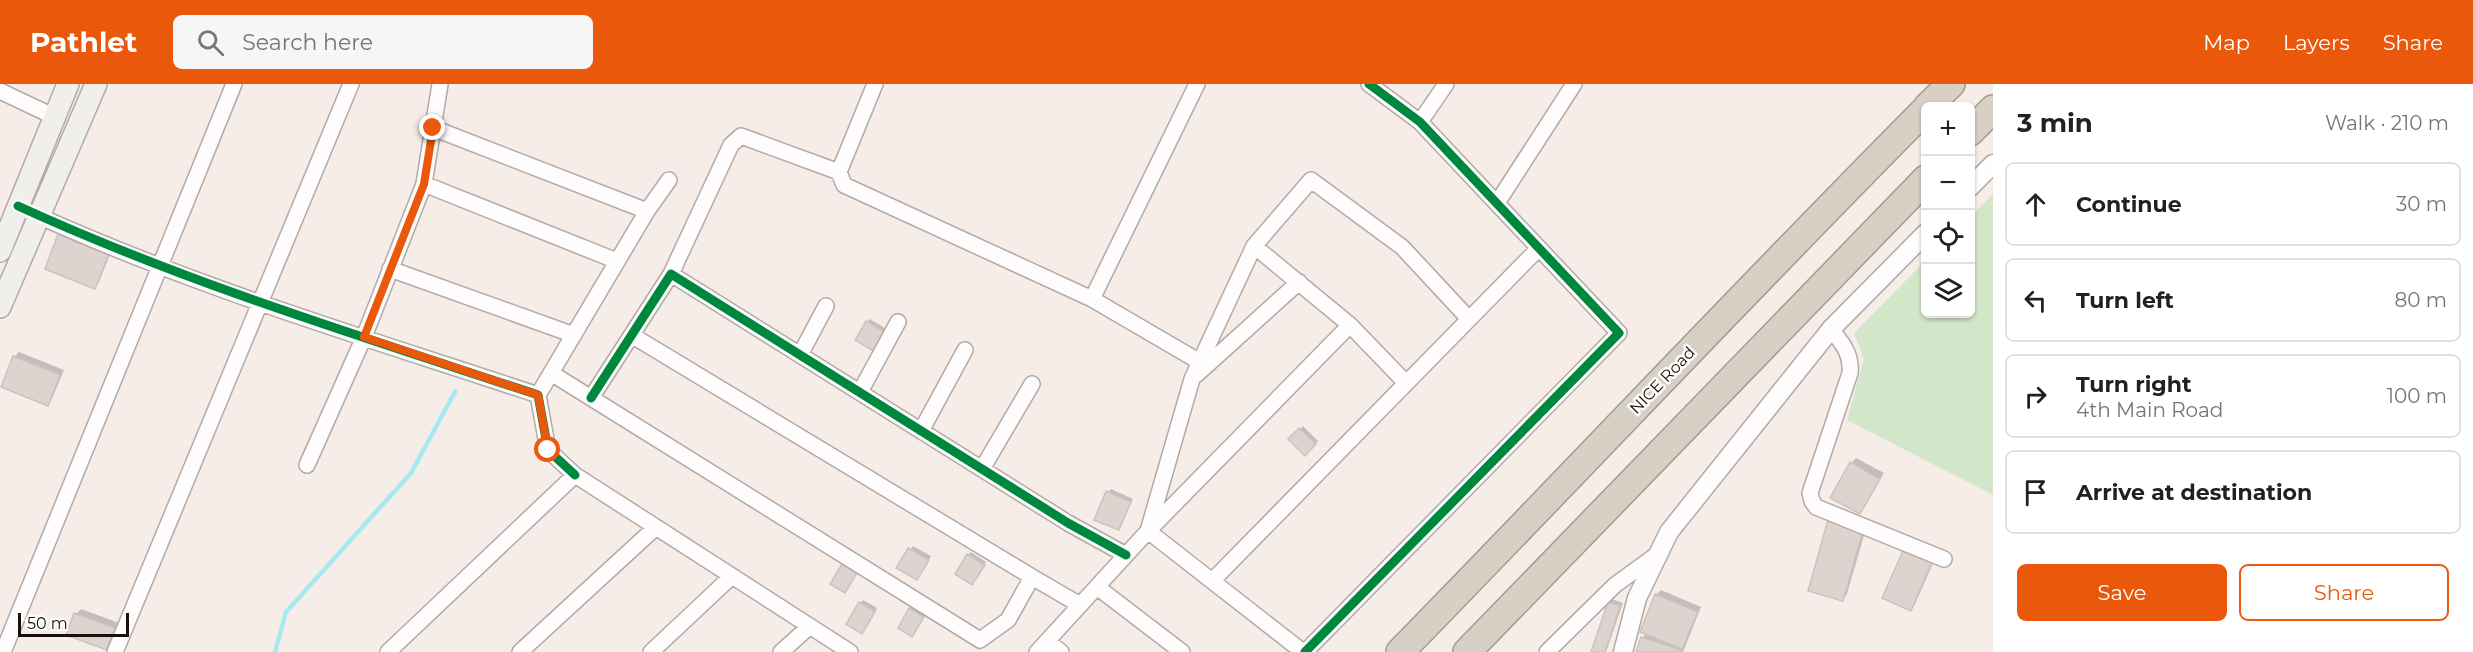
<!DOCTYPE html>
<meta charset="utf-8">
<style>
body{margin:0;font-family:Montserrat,sans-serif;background:#f6f6f6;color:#202124}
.controls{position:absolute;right:18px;top:18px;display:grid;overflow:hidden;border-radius:9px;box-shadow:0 2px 4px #0004}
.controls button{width:54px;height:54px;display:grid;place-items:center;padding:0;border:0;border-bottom:2px solid #e0e0e0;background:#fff;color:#202124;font:30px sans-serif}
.scale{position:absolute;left:18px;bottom:15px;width:111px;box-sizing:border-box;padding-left:6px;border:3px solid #1a110c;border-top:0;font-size:16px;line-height:21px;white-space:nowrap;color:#1a110c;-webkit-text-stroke:4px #fdfdfd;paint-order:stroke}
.stop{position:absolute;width:18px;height:18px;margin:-14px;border:4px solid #ea580c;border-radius:50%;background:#fff}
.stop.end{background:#ea580c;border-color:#fff;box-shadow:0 2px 6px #0008}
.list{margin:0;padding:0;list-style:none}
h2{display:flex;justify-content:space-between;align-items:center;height:78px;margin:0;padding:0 24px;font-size:26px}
h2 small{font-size:20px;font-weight:400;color:#757577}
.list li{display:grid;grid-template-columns:39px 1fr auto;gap:18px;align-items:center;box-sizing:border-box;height:84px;margin:0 12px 12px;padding:0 12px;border:2px solid #e0e0e0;border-radius:9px}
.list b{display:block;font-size:22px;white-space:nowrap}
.list p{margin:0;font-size:20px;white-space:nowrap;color:#757577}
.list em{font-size:20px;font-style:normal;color:#757577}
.actions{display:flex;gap:12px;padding:18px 24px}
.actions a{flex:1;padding:14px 0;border:2px solid #ea580c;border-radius:9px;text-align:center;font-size:21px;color:#ea580c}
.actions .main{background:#ea580c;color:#fff}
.icon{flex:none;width:33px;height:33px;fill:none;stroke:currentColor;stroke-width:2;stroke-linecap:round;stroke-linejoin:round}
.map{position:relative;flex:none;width:1993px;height:568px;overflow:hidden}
header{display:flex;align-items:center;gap:36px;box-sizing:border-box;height:84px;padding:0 30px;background:#ea580c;color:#fff}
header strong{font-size:28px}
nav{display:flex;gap:33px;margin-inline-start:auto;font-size:21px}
.search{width:420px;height:54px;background:#f6f6f6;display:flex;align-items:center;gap:15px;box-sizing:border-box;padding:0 21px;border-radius:9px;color:#757577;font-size:22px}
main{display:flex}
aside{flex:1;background:#fff}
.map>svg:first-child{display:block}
.green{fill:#d3e6c9}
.shadow{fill:#0003}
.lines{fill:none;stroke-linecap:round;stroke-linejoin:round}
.stream{stroke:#a6eaef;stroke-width:4.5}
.building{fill:#ddd4cf;stroke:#cbc3bf;stroke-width:1.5}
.minor-casing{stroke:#b2aaa6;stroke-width:18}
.tertiary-casing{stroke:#b2aaa6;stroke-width:21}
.secondary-casing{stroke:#b2aaa6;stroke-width:24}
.motorway-casing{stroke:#a49a8e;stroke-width:30}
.minor{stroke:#fefcfc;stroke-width:15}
.tertiary{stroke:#fefcfc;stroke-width:18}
.secondary{stroke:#f1efec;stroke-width:21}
.motorway{stroke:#d6d0c5;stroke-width:27}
.cycleway-casing{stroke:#fdfdfd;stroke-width:13}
.cycleway{stroke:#00873e;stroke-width:9}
.route{stroke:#ea580c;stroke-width:8}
.labels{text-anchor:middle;stroke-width:5;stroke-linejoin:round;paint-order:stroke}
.street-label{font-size:16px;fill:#1a110c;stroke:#fdfdfd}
</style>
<header>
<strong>Pathlet</strong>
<div class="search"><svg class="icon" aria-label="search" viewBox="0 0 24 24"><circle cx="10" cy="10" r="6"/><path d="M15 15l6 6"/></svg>Search here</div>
<nav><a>Map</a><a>Layers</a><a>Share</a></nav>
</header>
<main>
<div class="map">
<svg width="1993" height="568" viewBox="0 0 1993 568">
<rect width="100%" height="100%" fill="#f6ede9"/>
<path class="green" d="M 1993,110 L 1993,411 L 1847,336 L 1864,275 L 1854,249 L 1925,177 L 1926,230 L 1970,230 L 1971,132 Z"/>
<path class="shadow" d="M 65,146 L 112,165 L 99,198 L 94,203 L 47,184 L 60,151 Z
M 870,235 L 888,246 L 878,263 L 867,238 Z
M 19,268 L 64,286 L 52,315 L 47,320 L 14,273 Z
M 1303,342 L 1318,357 L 1305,370 L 1290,355 Z
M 1856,374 L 1884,389 L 1860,429 L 1851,379 Z
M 1111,405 L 1133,415 L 1118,445 L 1108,408 Z
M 1867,441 L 1847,510 L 1843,515 L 1810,506 Z
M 913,462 L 931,472 L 920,491 L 898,484 Z
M 971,468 L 986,478 L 972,499 L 968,471 Z
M 1938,468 L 1915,520 L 1910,525 L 1884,514 Z
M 1661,506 L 1701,523 L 1683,568 L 1638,568 L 1642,554 L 1647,549 L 1656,511 Z
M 1612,515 L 1623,519 L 1606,568 L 1593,568 L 1609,518 Z
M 863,516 L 877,524 L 865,545 L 860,519 Z
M 913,522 L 926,529 L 912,551 L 910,525 Z
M 81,525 L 119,539 L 111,559 L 106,564 L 68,550 L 76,530 Z"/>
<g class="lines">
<path class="stream" d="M 275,568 L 286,528 L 411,389 L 455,308"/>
</g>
<path class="building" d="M 58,150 L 109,170 L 95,205 L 45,185 Z
M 866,237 L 886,249 L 875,268 L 855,256 Z
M 13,272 L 60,291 L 48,322 L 1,303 Z
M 1299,344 L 1316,360 L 1305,372 L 1288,355 Z
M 1850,378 L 1880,395 L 1860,430 L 1830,414 Z
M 1106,407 L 1131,418 L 1119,446 L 1094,436 Z
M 1828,436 L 1863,446 L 1843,517 L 1808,507 Z
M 1906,460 L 1934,473 L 1911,527 L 1882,514 Z
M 908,464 L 929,476 L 917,496 L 896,484 Z
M 967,470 L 985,481 L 972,501 L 955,490 Z
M 843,478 L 858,487 L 845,509 L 830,500 Z
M 1655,510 L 1698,528 L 1682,565 L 1640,548 Z
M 859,518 L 875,528 L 862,550 L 846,540 Z
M 1608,518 L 1620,522 L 1605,568 L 1591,568 Z
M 909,524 L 924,533 L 912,553 L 898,544 Z
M 74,529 L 115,544 L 107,566 L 66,551 Z
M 1641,553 L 1681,566 L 1680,568 L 1636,568 Z"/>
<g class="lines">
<defs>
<path id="minor" d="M 875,0 L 839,88 L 844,101 L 1092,215 L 1200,278
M 0,7 L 55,33
M 1420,38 L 1446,0
M 433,44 L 647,127 L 538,311
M 424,100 L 617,177
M 1497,119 L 1574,0
M 647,127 L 669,96
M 30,128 C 194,203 367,254 538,311 L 548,366 L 575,391
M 1254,162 L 1350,241 L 1406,299
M 390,185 L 574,251
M 671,190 L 731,61 L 741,52 L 839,88
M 1092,215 L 1197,0
M 1831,245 C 1842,259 1852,270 1850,289 L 1810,409 L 1812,417 L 1816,423 L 1944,475
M 633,252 L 1032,493
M 800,271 L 826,222
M 551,289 L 980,556 L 1008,536 L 1032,493 L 1080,521
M 1196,291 L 1299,198
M 860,308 L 898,238
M 591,314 L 671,190 L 1068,439 L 1126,471
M 921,347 L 965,266
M 307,381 L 364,253 L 424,100 L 440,0
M 982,385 L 1032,300
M 1148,447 L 1192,295 L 1254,162 L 1311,96 L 1402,163 L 1469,235
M 1148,447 L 1303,568
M 1212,497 L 1539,164
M 1097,503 L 1182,568
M 1047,557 L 1061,568
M 3,568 L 234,0
M 115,568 L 351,0
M 388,568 L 575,391 L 850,568
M 520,568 L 656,443
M 651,568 L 732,492
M 781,568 L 810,542
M 1037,568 L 1148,447 L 1350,241
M 1305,568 L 1619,249 L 1420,38 L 1369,0
M 1547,568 L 1615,501 L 1659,469"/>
<path id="tertiary" d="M 1970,103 L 1993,80
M 1623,568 L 1637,514 L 1669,448 L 1831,245 L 1926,149"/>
<path id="secondary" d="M 0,167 L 68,0
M 0,223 L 96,0"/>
<path id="motorway" d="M 1928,22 L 1951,0
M 1970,48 L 1993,25
M 1400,568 C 1576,388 1748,204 1926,25
M 1467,568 L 1926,95"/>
</defs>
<use href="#minor" class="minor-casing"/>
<use href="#tertiary" class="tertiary-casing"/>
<use href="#secondary" class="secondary-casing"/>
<use href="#motorway" class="motorway-casing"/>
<use href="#minor" class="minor"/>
<use href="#tertiary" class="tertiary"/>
<use href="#secondary" class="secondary"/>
<use href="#motorway" class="motorway"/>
<defs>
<path id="cycleway" d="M 18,122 C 186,199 363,253 538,311 L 548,366 L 575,391
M 591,314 L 671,190 L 1068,439 L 1126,471
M 1305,568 L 1619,249 L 1420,38 L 1369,0"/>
</defs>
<use href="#cycleway" class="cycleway-casing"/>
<use href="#cycleway" class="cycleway"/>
</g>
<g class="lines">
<path class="route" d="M 433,44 L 424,100 L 364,253 L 538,311 L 548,366"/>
</g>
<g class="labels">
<g class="street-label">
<text transform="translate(1662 296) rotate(-46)" y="6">NICE Road</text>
</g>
</g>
</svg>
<div class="controls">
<button>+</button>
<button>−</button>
<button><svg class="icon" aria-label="locate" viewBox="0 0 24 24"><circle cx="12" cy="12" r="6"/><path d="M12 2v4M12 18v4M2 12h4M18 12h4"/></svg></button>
<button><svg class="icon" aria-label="layers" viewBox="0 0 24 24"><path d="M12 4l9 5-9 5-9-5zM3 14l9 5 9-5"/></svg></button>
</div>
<div class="scale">50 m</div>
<div class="stop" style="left:548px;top:366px"></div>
<div class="stop end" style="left:433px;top:44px"></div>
</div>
<aside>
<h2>3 min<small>Walk · 210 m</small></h2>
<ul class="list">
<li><svg class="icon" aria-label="ahead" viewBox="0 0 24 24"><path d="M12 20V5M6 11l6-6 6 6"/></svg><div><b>Continue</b></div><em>30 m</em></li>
<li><svg class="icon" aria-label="left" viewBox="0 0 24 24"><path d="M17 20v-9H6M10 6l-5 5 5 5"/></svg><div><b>Turn left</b></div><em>80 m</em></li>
<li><svg class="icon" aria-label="right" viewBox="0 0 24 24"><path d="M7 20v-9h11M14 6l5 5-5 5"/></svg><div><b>Turn right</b><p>4th Main Road</p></div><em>100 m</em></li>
<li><svg class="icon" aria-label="arrive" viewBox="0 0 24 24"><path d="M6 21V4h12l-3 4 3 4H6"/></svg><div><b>Arrive at destination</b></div></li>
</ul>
<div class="actions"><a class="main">Save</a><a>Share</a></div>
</aside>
</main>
